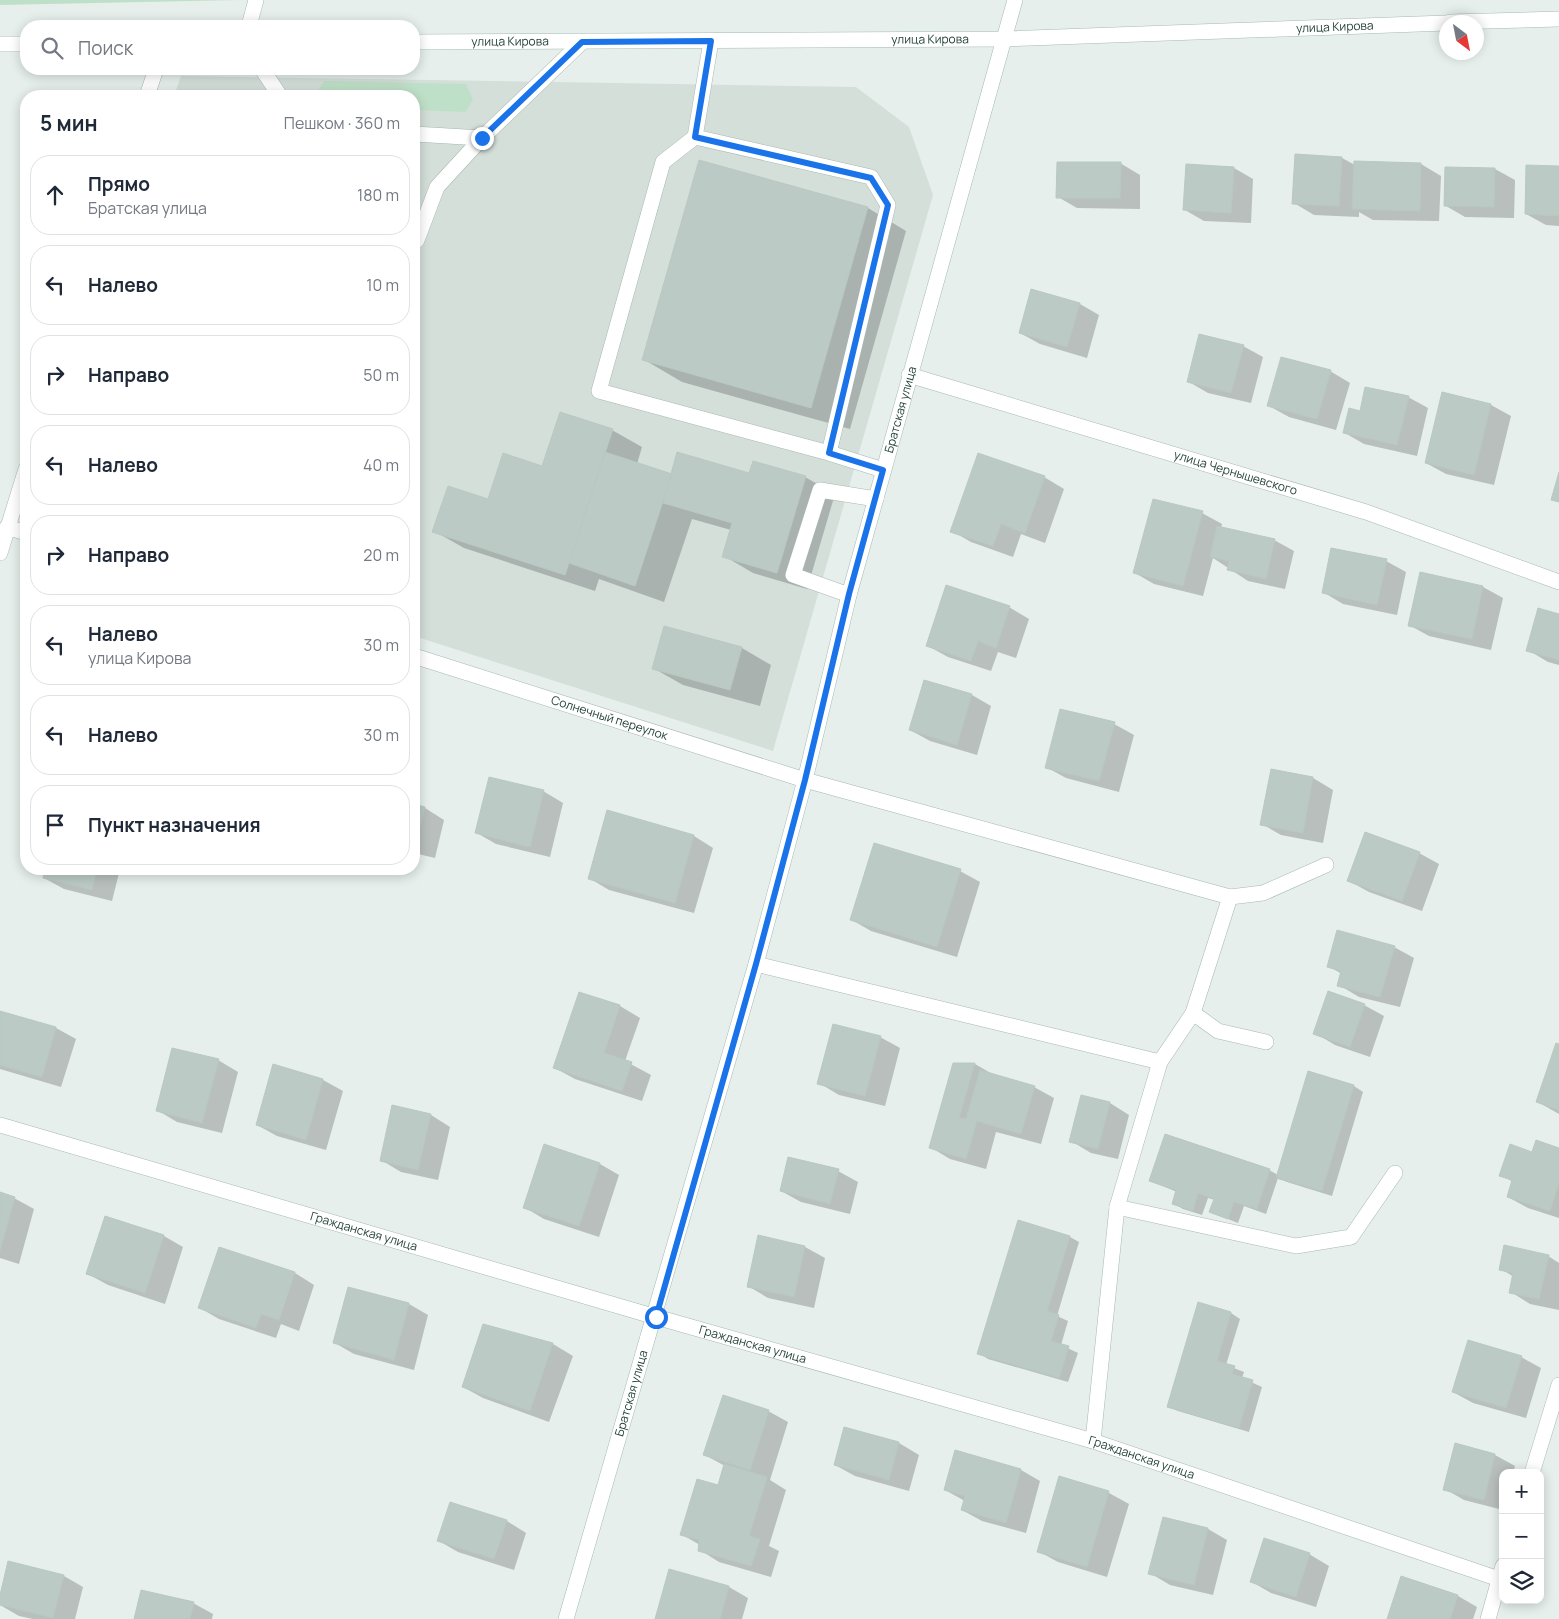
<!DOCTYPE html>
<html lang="ru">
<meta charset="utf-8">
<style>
body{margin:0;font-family:Manrope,sans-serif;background:#f2f2f3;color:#1f2937}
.controls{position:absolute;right:15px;bottom:15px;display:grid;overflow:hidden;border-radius:10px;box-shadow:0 2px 12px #0003}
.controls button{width:45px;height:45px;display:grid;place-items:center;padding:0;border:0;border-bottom:1px solid #e0e1e3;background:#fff;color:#1f2937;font:25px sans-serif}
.compass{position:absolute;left:1439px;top:15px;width:45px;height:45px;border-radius:50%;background:#fff;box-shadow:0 2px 12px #0003;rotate:148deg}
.stop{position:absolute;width:15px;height:15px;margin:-11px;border:4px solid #1a73e8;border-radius:50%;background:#fff}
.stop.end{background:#1a73e8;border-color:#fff;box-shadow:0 1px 5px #0008}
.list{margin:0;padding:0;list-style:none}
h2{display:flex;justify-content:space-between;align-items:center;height:65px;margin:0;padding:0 20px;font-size:21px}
h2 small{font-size:16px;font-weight:400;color:#747a83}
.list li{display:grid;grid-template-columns:32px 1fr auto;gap:15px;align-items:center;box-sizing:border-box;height:80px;margin:0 10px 10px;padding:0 10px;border:1px solid #e0e1e3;border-radius:20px}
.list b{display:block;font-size:19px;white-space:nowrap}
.list p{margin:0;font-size:16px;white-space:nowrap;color:#747a83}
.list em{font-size:16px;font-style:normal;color:#747a83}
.icon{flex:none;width:28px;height:28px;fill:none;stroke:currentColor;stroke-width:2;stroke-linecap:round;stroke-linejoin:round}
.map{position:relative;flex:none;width:1559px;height:1619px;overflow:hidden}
.search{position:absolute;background:#fff;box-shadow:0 2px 12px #0003;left:20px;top:20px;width:400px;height:55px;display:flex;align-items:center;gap:12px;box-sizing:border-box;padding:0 18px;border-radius:20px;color:#747a83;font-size:19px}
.panel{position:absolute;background:#fff;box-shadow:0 2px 12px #0003;left:20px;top:90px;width:400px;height:785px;border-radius:20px}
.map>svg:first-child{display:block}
.built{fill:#d4dfda}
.green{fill:#bfe0c8}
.shadow{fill:#0003}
.building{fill:#bbcac4;stroke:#b8c9c2}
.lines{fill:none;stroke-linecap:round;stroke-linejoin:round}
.lane-casing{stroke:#a8b8b2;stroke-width:16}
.street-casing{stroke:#a8b8b2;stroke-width:16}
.secondary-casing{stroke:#a4bbb3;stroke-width:16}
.lane{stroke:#fff;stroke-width:15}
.street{stroke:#fff;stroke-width:15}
.secondary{stroke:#fff;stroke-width:15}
.route{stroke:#1a73e8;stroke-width:6}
.labels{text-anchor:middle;stroke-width:5;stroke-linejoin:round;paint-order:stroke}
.street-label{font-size:12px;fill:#24423a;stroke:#f7fbf9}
</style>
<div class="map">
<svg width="1559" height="1619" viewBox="0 0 1559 1619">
<rect width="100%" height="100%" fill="#e6efeb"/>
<path class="built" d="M 181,76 L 856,87 L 909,127 L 933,195 L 773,751 L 414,636 L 414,96 L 174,96 Z"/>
<path class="green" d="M 0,0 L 239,0 L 0,5 Z
M 324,81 L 466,84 L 473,99 L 466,112 L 414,110 L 414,96 L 321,96 L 319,89 Z"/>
<path class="shadow" d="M 1342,158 L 1355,165 L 1421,164 L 1441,176 L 1439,221 L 1373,220 L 1359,212 L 1359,217 L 1314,215 L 1294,203 Z
M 1120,163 L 1140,175 L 1140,209 L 1077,208 L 1058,197 Z
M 1234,168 L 1253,179 L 1251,223 L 1204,221 L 1185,210 Z
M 1447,168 L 1495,169 L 1515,180 L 1514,218 L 1465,217 L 1446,206 Z
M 1559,168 L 1559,226 L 1546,225 L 1526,214 Z
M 868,208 L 906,231 L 850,429 L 682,382 L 643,359 Z
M 1080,304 L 1099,315 L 1087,358 L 1040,344 L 1020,333 Z
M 1243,346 L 1263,357 L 1251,403 L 1208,393 L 1189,382 Z
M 1330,371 L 1350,383 L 1336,430 L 1289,417 L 1269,406 Z
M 1443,393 L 1491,405 L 1511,416 L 1494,485 L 1446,474 L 1426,463 Z
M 1408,397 L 1428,408 L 1417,456 L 1364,444 L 1345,433 L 1361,412 Z
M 612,430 L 642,447 L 637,464 L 673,476 L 750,474 L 805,477 L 835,494 L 807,589 L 753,573 L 724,556 L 731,530 L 692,519 L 664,602 L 599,579 L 595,591 L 464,548 L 434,531 L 543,467 Z
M 1044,477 L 1064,489 L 1045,543 L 1021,534 L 1013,557 L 971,542 L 952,531 Z
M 1202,513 L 1222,524 L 1221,528 L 1274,540 L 1294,551 L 1285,589 L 1248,581 L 1213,558 L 1203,596 L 1154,584 L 1135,573 Z
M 1386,561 L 1406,572 L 1397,615 L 1343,604 L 1323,592 Z
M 1421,573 L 1483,587 L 1503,598 L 1491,650 L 1429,636 L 1409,625 Z
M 1009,607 L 1029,619 L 1016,658 L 998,652 L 991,671 L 948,657 L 928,646 Z
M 1559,615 L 1559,665 L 1548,662 L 1528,650 Z
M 664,627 L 742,648 L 771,665 L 760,706 L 683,685 L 653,668 Z
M 972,695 L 991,706 L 977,755 L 930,741 L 910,730 Z
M 1114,724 L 1134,735 L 1119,792 L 1066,778 L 1046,767 Z
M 1272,771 L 1313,778 L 1333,790 L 1323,843 L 1281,835 L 1262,824 Z
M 543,791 L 563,803 L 550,857 L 496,844 L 477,833 Z
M 414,806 L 425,808 L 444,820 L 435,858 L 414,853 Z
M 608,812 L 694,836 L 713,848 L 694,913 L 609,890 L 589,878 Z
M 1419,853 L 1439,864 L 1422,911 L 1369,892 L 1349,881 Z
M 47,869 L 120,869 L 112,901 L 64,889 L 44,878 Z
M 960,871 L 980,882 L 957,957 L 871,931 L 852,920 Z
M 1394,947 L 1414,958 L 1400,1007 L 1359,997 L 1339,985 L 1342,974 L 1328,966 Z
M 580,993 L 620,1006 L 640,1018 L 625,1061 L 651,1075 L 642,1101 L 575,1079 L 555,1068 Z
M 1364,1005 L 1384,1016 L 1370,1057 L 1335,1045 L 1315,1033 Z
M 0,1012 L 56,1028 L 76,1039 L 61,1087 L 0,1069 Z
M 880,1037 L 900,1048 L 885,1106 L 839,1095 L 819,1083 Z
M 1559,1046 L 1559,1114 L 1538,1102 Z
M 218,1060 L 238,1072 L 222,1133 L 177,1122 L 157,1110 Z
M 954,1064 L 975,1064 L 994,1075 L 1034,1087 L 1054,1098 L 1041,1144 L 996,1132 L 986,1169 L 950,1159 L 930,1147 Z
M 274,1066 L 323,1080 L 343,1091 L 326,1150 L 277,1136 L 257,1125 Z
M 1309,1073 L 1354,1086 L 1363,1092 L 1332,1196 L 1287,1182 L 1278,1178 L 1266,1214 L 1244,1206 L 1238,1223 L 1210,1212 L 1215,1200 L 1208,1198 L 1202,1215 L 1183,1209 L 1173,1203 L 1177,1192 L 1150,1181 L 1269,1170 L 1278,1175 Z
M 1082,1096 L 1110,1103 L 1129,1115 L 1118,1159 L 1091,1153 L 1071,1141 Z
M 431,1115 L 450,1127 L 438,1180 L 401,1172 L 381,1160 Z
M 545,1146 L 600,1164 L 619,1175 L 599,1237 L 544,1219 L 524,1207 Z
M 1559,1149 L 1559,1218 L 1528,1208 L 1508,1197 L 1513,1182 L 1501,1175 L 1533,1153 Z
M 838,1171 L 858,1182 L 850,1214 L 801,1202 L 781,1191 Z
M 0,1194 L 14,1198 L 34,1209 L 19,1264 L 0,1258 Z
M 1018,1222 L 1070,1237 L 1079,1242 L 1057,1316 L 1068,1321 L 1061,1345 L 1078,1353 L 1068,1382 L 988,1359 L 979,1353 Z
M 164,1236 L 183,1247 L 165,1304 L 108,1285 L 88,1274 Z
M 759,1237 L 805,1247 L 825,1258 L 814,1308 L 768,1298 L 748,1286 Z
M 219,1248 L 295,1273 L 314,1285 L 299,1331 L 281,1324 L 276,1338 L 219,1319 L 200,1308 Z
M 1548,1256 L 1559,1263 L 1559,1310 L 1530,1304 L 1511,1292 L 1514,1277 L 1501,1269 Z
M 409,1304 L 428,1315 L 414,1370 L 354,1354 L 335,1343 Z
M 1231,1313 L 1240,1319 L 1226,1365 L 1244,1372 L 1242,1378 L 1262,1387 L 1249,1432 L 1178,1411 L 1168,1406 Z
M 484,1325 L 553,1344 L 573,1356 L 549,1422 L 483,1398 L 463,1387 Z
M 1521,1357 L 1541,1368 L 1526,1418 L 1473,1403 L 1453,1392 Z
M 768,1411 L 788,1422 L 770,1480 L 786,1490 L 769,1546 L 779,1551 L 771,1577 L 719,1562 L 700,1550 L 700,1545 L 681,1534 L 719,1486 L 725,1466 L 705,1455 Z
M 845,1429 L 899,1443 L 919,1455 L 909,1491 L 855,1476 L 835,1465 Z
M 1456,1445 L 1495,1455 L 1515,1466 L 1513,1473 L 1503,1473 L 1503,1510 L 1464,1500 L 1445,1489 Z
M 956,1452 L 1021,1470 L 1040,1481 L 1026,1533 L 982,1521 L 962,1510 L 965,1501 L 945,1490 Z
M 1060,1478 L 1109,1493 L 1129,1504 L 1107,1577 L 1058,1562 L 1038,1551 Z
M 451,1504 L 507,1521 L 526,1533 L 514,1570 L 458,1552 L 439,1541 Z
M 1208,1529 L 1227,1540 L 1213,1595 L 1170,1585 L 1150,1573 Z
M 1309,1554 L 1329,1566 L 1316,1607 L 1271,1593 L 1252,1582 Z
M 64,1576 L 83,1587 L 75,1619 L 33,1619 L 19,1616 L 0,1605 L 0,1601 Z
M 729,1587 L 748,1598 L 742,1619 L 657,1619 Z
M 1458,1596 L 1477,1607 L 1473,1619 L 1388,1619 Z
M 193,1603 L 213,1614 L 212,1619 L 135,1619 Z"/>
<path class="building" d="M 1295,154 L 1342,157 L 1339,206 L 1292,204 Z
M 699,160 L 868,207 L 811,408 L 642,360 Z
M 1354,161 L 1421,163 L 1420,211 L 1352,209 Z
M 1057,162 L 1121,162 L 1120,198 L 1056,198 Z
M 1186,164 L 1234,167 L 1231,213 L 1183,210 Z
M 1526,165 L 1559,166 L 1559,216 L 1525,214 Z
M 1445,167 L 1495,168 L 1494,207 L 1444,206 Z
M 1031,289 L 1080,303 L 1067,347 L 1019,333 Z
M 1199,334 L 1244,345 L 1231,393 L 1187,382 Z
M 1281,357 L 1331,370 L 1317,419 L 1267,406 Z
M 1365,387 L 1409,396 L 1397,445 L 1343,433 L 1349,408 L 1360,411 Z
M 1442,392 L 1491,404 L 1474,475 L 1425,463 Z
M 560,412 L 613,429 L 565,575 L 432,532 L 448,486 L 488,499 L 503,453 L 542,466 Z
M 605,452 L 672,474 L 635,586 L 569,563 Z
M 677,452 L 749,473 L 753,461 L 806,476 L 777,573 L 722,557 L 732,523 L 663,503 Z
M 978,453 L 1045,476 L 1025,533 L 1001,524 L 993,546 L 950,532 Z
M 1559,472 L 1559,502 L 1551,500 Z
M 1153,499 L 1203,511 L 1183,586 L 1133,573 Z
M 1217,526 L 1275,539 L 1266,579 L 1227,570 L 1229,561 L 1210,557 Z
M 1331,548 L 1387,559 L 1377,605 L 1322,593 Z
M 1420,572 L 1483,586 L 1472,639 L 1408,626 Z
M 946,585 L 1010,606 L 996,648 L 978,641 L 971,661 L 926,646 Z
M 1538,608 L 1559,614 L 1559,660 L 1526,651 Z
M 664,626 L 742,647 L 730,690 L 652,669 Z
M 924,680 L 972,694 L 957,745 L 909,730 Z
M 1060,709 L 1115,722 L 1099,781 L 1045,768 Z
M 1271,769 L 1313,777 L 1303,833 L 1260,825 Z
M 489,777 L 544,790 L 530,847 L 475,833 Z
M 414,804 L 425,807 L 415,848 L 414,847 Z
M 607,810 L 694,835 L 675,903 L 588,879 Z
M 1365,832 L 1420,852 L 1402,901 L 1347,881 Z
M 874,843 L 961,869 L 937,947 L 850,920 Z
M 45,869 L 97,869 L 92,890 L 43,878 Z
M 1337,930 L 1395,946 L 1380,997 L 1337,986 L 1341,971 L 1327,967 Z
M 1328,991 L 1365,1004 L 1350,1047 L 1313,1034 Z
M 579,992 L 620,1005 L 604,1053 L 632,1062 L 622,1091 L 553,1068 Z
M 0,1011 L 56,1027 L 42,1077 L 0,1065 Z
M 833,1024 L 881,1036 L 865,1096 L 817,1084 Z
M 1556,1043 L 1559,1044 L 1559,1110 L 1536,1102 Z
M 172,1048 L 219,1059 L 202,1123 L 156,1111 Z
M 953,1063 L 975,1063 L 959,1118 L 966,1119 L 980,1070 L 1035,1086 L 1021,1134 L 977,1121 L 966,1159 L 929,1148 Z
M 273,1064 L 323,1079 L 306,1140 L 256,1125 Z
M 1308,1071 L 1354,1085 L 1322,1191 L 1276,1178 Z
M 1081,1095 L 1110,1102 L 1098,1149 L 1069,1142 Z
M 392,1105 L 431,1114 L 418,1170 L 380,1161 Z
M 1165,1134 L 1270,1169 L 1257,1209 L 1234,1202 L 1228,1219 L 1209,1212 L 1214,1199 L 1198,1193 L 1193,1211 L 1172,1204 L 1176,1190 L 1149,1181 Z
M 1536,1140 L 1559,1148 L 1559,1183 L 1550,1211 L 1507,1197 L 1512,1180 L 1499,1176 L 1510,1144 L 1532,1152 Z
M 544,1144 L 600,1163 L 579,1226 L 523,1208 Z
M 788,1157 L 839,1169 L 830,1204 L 780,1191 Z
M 0,1192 L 15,1197 L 0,1250 Z
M 105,1216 L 164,1235 L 145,1293 L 86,1274 Z
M 1018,1220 L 1070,1236 L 1047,1311 L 1059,1315 L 1051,1341 L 1069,1346 L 1059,1378 L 977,1354 Z
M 758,1235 L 805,1246 L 794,1297 L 747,1287 Z
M 1504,1245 L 1549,1255 L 1539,1299 L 1509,1293 L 1513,1273 L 1499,1270 Z
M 219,1247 L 295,1272 L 279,1320 L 261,1314 L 256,1328 L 198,1308 Z
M 348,1287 L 409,1303 L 394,1360 L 333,1343 Z
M 1198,1302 L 1231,1312 L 1217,1361 L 1235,1366 L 1232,1374 L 1253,1380 L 1239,1428 L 1167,1407 Z
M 483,1324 L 553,1343 L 530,1411 L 462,1387 Z
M 1468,1340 L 1522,1356 L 1506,1408 L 1452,1392 Z
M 723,1395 L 769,1410 L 750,1470 L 703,1455 Z
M 844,1427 L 899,1442 L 889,1480 L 834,1465 Z
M 1455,1443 L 1495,1454 L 1484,1500 L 1443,1490 Z
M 955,1450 L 1021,1469 L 1006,1523 L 961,1510 L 965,1496 L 944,1490 Z
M 724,1464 L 767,1477 L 749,1536 L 760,1539 L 751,1566 L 698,1551 L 699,1540 L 680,1535 L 697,1479 L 718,1485 Z
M 1059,1476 L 1109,1491 L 1087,1567 L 1037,1552 Z
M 450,1502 L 507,1520 L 494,1559 L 437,1541 Z
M 1163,1517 L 1208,1528 L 1194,1585 L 1148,1574 Z
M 1264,1538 L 1310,1553 L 1296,1597 L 1250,1582 Z
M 8,1561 L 64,1575 L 53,1618 L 0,1605 L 0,1595 Z
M 669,1569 L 729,1586 L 720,1619 L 655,1619 Z
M 1401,1576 L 1458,1595 L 1450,1619 L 1387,1619 Z
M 141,1590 L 194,1602 L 190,1619 L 134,1619 Z"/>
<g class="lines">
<defs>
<path id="lane" d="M 711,41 L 695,137 L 871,177 L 888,205 L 829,453 L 883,470
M 262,69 L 280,96
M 414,134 L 482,138 L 582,42
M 695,137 L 663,162 L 599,391 L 829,453
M 414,240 L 417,240 L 437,187 L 482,138
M 849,595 L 793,575 L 820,490 L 876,499"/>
<g id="street">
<path d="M 249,26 L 256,0"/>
<path d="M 1004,39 L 1015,0"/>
<path d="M 147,96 L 156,69"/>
<path id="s1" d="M 909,375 L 1366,512 L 1559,582"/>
<path d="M 7,527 L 26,533"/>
<path d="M 0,553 L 26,469"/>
<path id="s2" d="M 414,656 L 805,780 L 1230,897 L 1193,1013 L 1160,1062 L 1117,1207 L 1093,1441"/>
<path d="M 1230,897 L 1263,893 L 1326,865"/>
<path d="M 756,964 L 1160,1062"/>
<path d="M 1193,1013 L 1218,1031 L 1266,1042"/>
<path id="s3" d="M 0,1125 L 656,1317 L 1093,1441 L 1499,1579"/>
<path d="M 1117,1207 L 1296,1246 L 1351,1237 L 1395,1173"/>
<path d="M 1532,1473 L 1559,1385"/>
<path d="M 1488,1619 L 1503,1566"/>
</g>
<g id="secondary">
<path d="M 1450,22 L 1559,19"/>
<path id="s4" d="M 414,42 L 1004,39 L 1446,23"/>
<path d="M 0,44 L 26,44"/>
<path id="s5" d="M 566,1619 L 756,964 L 805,780 L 849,595 L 1004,39"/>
</g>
</defs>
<use href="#lane" class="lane-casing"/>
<use href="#street" class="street-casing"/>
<use href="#secondary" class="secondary-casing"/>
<use href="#lane" class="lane"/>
<use href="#street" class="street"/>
<use href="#secondary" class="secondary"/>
</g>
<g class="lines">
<path class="route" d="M 482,138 L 582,42 L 711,41 L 695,137 L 871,178 L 888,205 L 829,453 L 883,470 L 849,594 L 805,780 L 756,964 L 656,1317"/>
</g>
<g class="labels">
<g class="street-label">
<text dy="4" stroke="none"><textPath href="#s4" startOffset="921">улица Кирова</textPath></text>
<text dy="4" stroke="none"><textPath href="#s4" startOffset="516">улица Кирова</textPath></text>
<text dy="4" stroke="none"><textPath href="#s4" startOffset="96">улица Кирова</textPath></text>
<text dy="4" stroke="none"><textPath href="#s5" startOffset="1255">Братская улица</textPath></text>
<text dy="4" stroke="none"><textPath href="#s1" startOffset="341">улица Чернышевского</textPath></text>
<text dy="4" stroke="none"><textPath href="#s2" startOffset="205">Солнечный переулок</textPath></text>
<text dy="4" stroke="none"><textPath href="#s3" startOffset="379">Гражданская улица</textPath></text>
<text dy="4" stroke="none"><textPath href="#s3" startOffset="784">Гражданская улица</textPath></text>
<text dy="4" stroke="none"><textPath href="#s5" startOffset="235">Братская улица</textPath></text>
<text dy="4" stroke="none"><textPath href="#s3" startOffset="1189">Гражданская улица</textPath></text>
</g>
</g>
</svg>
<div class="controls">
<button>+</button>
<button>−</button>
<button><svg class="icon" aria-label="layers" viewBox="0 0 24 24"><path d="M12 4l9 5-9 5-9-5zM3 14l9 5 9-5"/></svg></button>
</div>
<svg class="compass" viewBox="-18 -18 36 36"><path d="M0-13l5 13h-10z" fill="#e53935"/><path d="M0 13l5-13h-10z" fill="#747a83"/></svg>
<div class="stop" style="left:656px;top:1317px"></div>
<div class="stop end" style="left:482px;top:138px"></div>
<div class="search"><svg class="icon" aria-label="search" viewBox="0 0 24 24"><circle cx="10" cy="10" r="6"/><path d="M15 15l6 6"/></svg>Поиск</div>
<section class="panel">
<h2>5 мин<small>Пешком · 360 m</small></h2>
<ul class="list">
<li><svg class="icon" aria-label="ahead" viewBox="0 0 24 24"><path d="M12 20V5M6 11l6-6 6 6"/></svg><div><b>Прямо</b><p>Братская улица</p></div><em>180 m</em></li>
<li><svg class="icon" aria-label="left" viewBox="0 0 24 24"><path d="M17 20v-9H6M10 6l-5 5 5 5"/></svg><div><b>Налево</b></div><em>10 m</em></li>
<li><svg class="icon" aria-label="right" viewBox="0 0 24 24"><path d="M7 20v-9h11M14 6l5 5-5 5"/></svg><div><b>Направо</b></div><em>50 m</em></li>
<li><svg class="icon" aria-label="left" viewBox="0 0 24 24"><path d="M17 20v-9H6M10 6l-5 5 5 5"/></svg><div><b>Налево</b></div><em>40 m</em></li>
<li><svg class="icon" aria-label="right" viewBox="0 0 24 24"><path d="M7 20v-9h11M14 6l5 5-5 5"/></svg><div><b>Направо</b></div><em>20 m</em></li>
<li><svg class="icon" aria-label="left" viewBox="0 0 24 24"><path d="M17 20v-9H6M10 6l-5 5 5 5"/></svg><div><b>Налево</b><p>улица Кирова</p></div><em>30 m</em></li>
<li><svg class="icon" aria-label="left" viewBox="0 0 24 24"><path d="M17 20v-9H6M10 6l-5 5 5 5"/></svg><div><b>Налево</b></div><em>30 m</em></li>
<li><svg class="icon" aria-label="arrive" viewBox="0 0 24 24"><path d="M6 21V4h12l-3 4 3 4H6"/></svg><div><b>Пункт назначения</b></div></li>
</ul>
</section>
</div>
